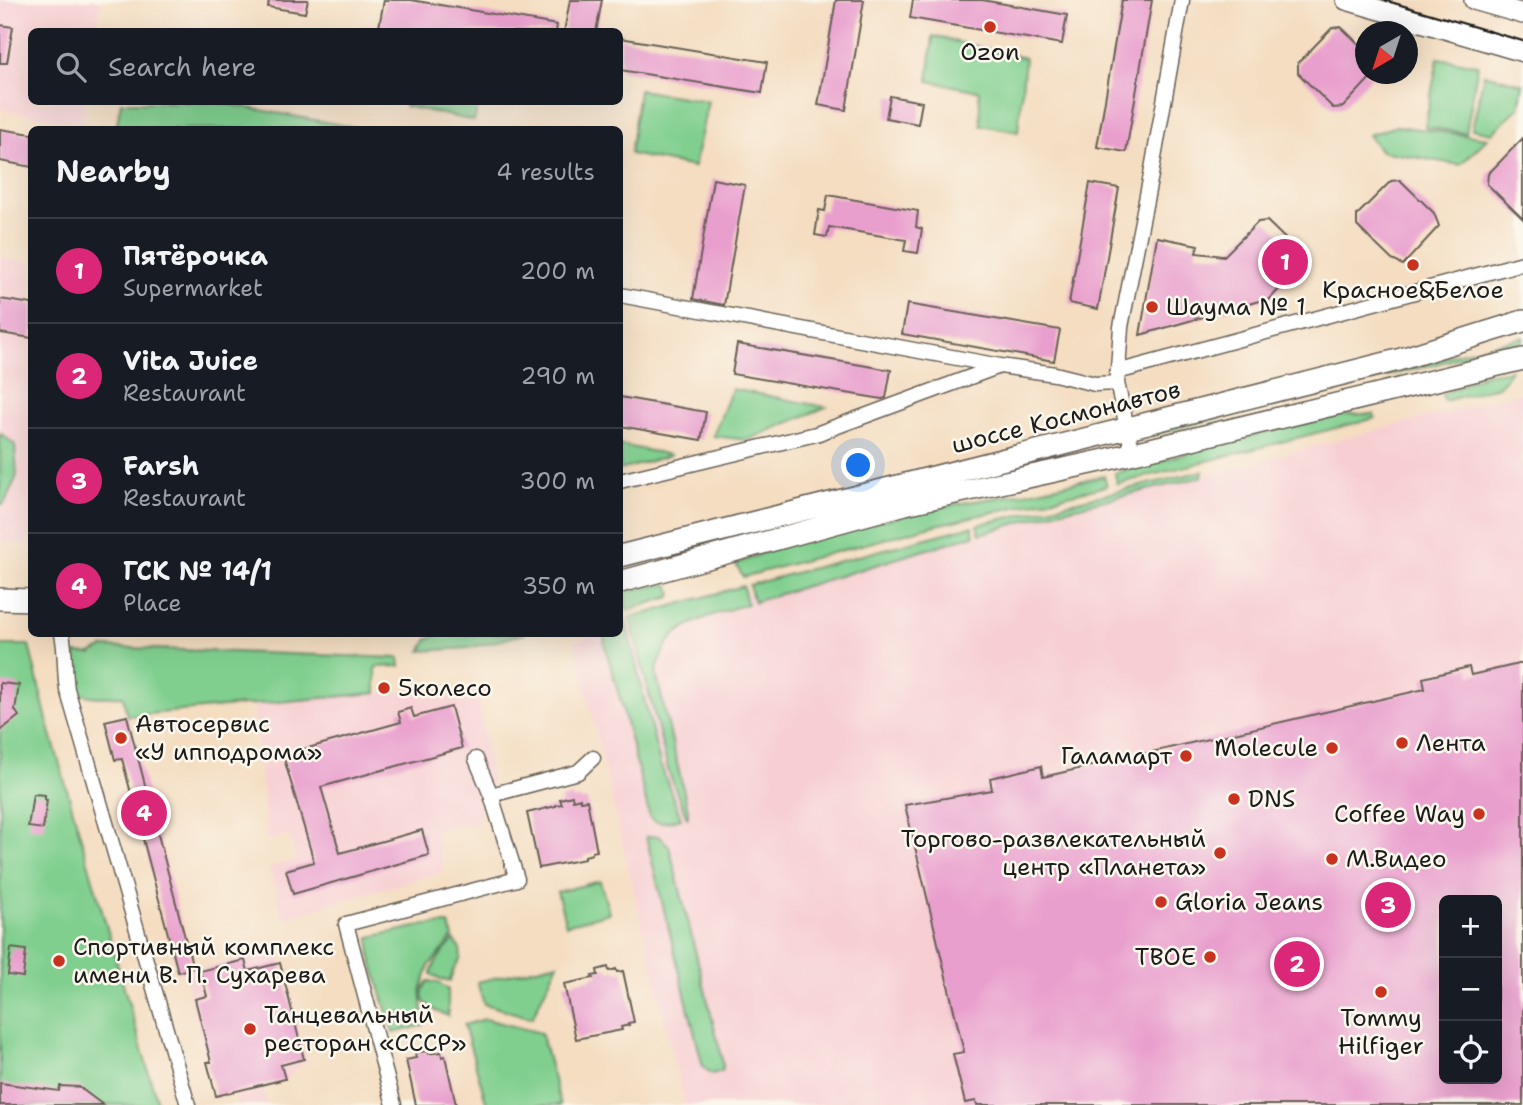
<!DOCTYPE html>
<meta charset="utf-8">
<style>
body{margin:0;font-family:"Shantell Sans",sans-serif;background:#242831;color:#f1f3f6}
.controls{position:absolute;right:21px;bottom:21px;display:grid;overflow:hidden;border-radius:10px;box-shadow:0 7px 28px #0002}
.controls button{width:63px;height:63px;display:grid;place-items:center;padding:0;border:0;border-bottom:2px solid #363941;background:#171b24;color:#f1f3f6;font:35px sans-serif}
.compass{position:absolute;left:1355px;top:21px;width:63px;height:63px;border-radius:50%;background:#171b24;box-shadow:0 7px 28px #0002;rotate:219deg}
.you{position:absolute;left:859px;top:466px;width:24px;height:24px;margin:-18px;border:5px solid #fff;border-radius:50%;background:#1a73e8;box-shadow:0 0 0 10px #1a73e833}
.badge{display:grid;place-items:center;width:46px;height:46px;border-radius:50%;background:#db2777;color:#fff;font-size:23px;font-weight:700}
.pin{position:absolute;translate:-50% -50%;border:4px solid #fff;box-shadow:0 2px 7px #0006}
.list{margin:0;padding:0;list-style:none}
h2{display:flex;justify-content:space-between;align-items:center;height:91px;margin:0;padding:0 28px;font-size:30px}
h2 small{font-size:23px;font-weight:400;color:#9ea1a6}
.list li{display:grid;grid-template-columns:46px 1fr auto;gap:21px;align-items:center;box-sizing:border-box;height:105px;padding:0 28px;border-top:2px solid #363941}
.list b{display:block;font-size:26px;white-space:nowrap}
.list p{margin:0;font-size:23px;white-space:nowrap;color:#9ea1a6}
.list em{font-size:23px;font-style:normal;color:#9ea1a6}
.icon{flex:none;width:38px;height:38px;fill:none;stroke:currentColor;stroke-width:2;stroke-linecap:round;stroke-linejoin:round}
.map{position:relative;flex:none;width:1523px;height:1105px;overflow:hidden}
.search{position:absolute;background:#171b24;box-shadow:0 7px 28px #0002;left:28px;top:28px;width:595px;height:77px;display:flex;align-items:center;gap:18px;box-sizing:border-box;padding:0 24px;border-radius:10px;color:#9ea1a6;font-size:26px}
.panel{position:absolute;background:#171b24;box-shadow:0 7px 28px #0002;left:28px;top:126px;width:595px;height:511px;border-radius:10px}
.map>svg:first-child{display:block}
.built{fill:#f7cfd3;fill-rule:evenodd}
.green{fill:#80cf8f;stroke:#4e7656;stroke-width:2}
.building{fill:#e99fcd;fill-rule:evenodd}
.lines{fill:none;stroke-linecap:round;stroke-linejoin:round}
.street-casing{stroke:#686056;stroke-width:17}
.secondary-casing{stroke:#686056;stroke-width:22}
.primary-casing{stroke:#686056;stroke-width:24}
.street{stroke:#fff;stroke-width:14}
.secondary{stroke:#fff;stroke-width:19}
.primary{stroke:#fff;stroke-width:21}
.tram{stroke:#1c1c1c;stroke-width:2}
.poi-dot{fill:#c8321e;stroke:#fbf7ec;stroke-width:2.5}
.labels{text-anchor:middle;stroke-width:5;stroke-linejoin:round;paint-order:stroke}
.poi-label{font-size:24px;fill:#1c1c1c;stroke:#fbf7ec;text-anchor:start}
.street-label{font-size:24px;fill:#1c1c1c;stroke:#fbf7ec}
</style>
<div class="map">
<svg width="1523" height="1105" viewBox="0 0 1523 1105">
<rect width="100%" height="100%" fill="#fbf7ec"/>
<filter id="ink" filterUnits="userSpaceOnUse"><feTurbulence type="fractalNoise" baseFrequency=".0143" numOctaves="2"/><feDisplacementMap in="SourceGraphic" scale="14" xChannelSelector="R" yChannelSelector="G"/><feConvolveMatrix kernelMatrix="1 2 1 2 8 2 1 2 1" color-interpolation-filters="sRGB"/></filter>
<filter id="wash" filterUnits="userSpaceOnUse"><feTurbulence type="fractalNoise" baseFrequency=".00686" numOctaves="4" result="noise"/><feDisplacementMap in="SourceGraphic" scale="28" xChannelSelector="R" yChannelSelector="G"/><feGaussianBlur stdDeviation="1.57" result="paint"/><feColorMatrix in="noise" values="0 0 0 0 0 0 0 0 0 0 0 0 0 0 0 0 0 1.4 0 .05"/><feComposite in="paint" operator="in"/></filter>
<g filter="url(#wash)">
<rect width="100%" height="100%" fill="#f4ddc1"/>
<path class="built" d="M 0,0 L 101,0 L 96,31 L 32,32 L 32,102 L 85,102 L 82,124 L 0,109 Z
M 0,257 L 31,263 L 31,545 L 0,541 Z
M 1523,392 L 1523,1105 L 685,1105 L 574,640 L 600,634 L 620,634 L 620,628 ZM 1444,900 L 1497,900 L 1497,1079 L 1444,1079 Z
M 477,691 L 492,786 L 476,823 L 456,827 L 452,825 L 434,831 L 444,871 L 283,918 L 269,868 L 297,859 L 289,834 L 267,840 L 254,706 L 376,693 Z
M 252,956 L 280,956 L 306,1060 L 283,1082 L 263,1087 L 267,1105 L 239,1105 L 235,1094 L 215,1098 L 184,971 Z"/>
<path class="green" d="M 933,36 L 1025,58 L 1018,132 L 981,125 L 979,91 L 928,81 Z
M 1438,58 L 1478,65 L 1466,133 L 1425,127 Z
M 1484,74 L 1523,84 L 1519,107 L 1492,133 L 1472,129 Z
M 639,90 L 708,101 L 694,167 L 630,154 Z
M 121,102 L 217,102 L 363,129 L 116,129 Z
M 406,102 L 479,102 L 474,121 L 405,106 Z
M 1396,126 L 1488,138 L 1460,165 L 1381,151 L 1368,135 Z
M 1523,337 L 1523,342 L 1149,436 L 1148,432 Z
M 1511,370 L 1500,386 L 1444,401 L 1442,395 L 1484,374 Z
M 732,389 L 826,407 L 747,440 L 713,436 Z
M 1374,414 L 1375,418 L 1117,484 L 1115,473 L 1329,415 Z
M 0,433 L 15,445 L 17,476 L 4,504 L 0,505 Z
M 620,445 L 671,455 L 620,470 Z
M 1203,471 L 1202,477 L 1059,511 L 980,534 L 977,525 Z
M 1104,476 L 1107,486 L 928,527 L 743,577 L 736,564 L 785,544 L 938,507 L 1024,493 Z
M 972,526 L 974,535 L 754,602 L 749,585 Z
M 668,584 L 672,595 L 670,597 L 627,610 L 623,591 Z
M 743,586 L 747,604 C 725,611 686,621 672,638 C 663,648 659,661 656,673 L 688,810 L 688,817 L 687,818 L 669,773 L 630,618 Z
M 625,619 L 660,764 L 681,818 C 670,821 659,826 650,818 L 623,710 L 605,646 L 604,634 L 620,634 L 620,621 Z
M 438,634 L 525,634 L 469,648 L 421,651 L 428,639 Z
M 0,645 L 29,645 L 47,720 L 158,1105 L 0,1105 Z
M 104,647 L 399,658 L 400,666 L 376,667 L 376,693 L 127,716 L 123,696 C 105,697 88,699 72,690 L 76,653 L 91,654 Z
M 659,836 L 669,846 L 721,1054 L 723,1067 L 722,1071 L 712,1074 L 703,1067 L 646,837 Z
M 600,881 L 609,913 L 566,925 L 557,892 Z
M 449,924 L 453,937 L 429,966 L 421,990 L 424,1025 L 393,1033 L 370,955 L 370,937 L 425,925 Z
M 454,940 L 460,949 L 461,958 L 454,968 L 450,981 L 440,979 L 431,974 C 434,961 445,950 454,940 Z
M 558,963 L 532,1018 L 484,1004 L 477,982 Z
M 428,981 L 438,983 L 448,989 L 448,1016 C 431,1009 413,1003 428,981 Z
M 485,1019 L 541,1033 L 561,1105 L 487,1105 L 464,1025 Z"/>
<g id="blocks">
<path class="building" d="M 269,0 L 308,0 L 305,13 L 268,7 Z
M 384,0 L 411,0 L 557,25 L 556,32 L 403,32 L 379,27 Z
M 570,0 L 602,0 L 596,32 L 564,32 Z
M 836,0 L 864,0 L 846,110 L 818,105 Z
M 913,0 L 982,0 L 1067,15 L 1062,44 L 910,18 Z
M 1122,0 L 1152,0 L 1126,152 L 1097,147 Z
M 0,25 L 13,27 L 7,63 L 0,63 Z
M 1341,27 L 1366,51 L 1366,74 L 1374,74 L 1343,107 L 1333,108 L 1298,73 L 1298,63 L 1332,28 Z
M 620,38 L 767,62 L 762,93 L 620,70 Z
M 890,96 L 922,102 L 918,124 L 886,118 Z
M 0,129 L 32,134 L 32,167 L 0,161 Z
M 1523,138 L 1523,219 L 1487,184 L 1488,174 Z
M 713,179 L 745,185 L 724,305 L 693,299 Z
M 1400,180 L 1434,213 L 1439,226 L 1403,265 L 1392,260 L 1357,226 L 1357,215 L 1391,181 Z
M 1090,183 L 1119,188 L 1098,309 L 1069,303 Z
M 828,195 L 918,211 L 916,227 L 922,229 L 918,253 L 904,251 L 906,240 L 829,227 L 827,237 L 815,235 L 819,210 L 825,211 Z
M 1267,221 L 1301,254 L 1303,263 L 1269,300 L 1259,301 L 1140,335 L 1157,237 L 1198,245 L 1196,253 L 1224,256 L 1258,222 Z
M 0,299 L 32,304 L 32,338 L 0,333 Z
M 907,304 L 1060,330 L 1054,361 L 902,334 Z
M 737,344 L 891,370 L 886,398 L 882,399 L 732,374 Z
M 620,397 L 706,412 L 701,440 L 620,426 Z
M 1523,663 L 1523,1105 L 977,1105 L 976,1101 L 965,1103 L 953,1054 L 964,1052 L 905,805 L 992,790 L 990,778 L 1029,769 L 1041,766 L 1043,777 L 1425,689 L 1423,678 L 1469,667 L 1471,675 ZM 1444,900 L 1497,900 L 1497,1079 L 1444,1079 Z
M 0,683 L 19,685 L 15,710 L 19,716 L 0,731 Z
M 451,707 L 462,748 L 321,787 L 340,853 L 422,830 L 429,855 L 293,894 L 286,870 L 314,862 L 283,755 L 401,722 L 398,712 L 411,708 L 414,717 Z
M 127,716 L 193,968 L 178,972 L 122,759 L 115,760 L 105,721 Z
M 33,794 L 45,795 L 45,800 L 47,800 L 43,829 L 28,827 Z
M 572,796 L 573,800 L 580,798 L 580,801 L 587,800 L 597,851 L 592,852 L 592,854 L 585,856 L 585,859 L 539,868 L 527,813 L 556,806 L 556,805 L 562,804 L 560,799 Z
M 11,948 L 26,950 L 23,977 L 8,975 Z
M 245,960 L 248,971 L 280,963 L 304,1059 L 281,1065 L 285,1079 L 216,1096 L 207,1062 L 211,1062 L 195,999 L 207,996 L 200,971 Z
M 608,967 L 609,971 L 616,969 L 617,972 L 623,971 L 634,1022 L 628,1023 L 629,1025 L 621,1027 L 622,1030 L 576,1039 L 564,984 L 593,978 L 592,976 L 598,975 L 597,970 Z
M 427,1051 L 428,1054 L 441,1052 L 442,1057 L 445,1056 L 456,1105 L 416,1105 L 406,1060 L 416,1058 L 415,1053 Z
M 0,1083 L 59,1091 L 60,1086 L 79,1087 L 103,1105 L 0,1105 Z"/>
</g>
</g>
<g filter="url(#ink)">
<use href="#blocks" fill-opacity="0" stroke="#686056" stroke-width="2"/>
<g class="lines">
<defs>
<path id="street" d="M 620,295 L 1000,366
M 1117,372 L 1523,263
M 1133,454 L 1117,383 L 1121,327 L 1151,175 L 1182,0
M 620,481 L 816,434 L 1000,366 L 1055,374 L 1095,384 L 1117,383
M 62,634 C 66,652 64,670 67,689 L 188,1105
M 491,795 L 578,772 L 593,758
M 394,1105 L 346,924 L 517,879 L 491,795 L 476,759"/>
<path id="secondary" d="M 1346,0 L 1523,52
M 1474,0 L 1523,14"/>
<path id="primary" d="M 620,556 L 1398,360 L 1523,321
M 620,582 L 905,504 L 1105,460 L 1523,359
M 0,599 L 32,600"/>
</defs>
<use href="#street" class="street-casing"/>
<use href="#secondary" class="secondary-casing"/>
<use href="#primary" class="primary-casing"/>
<use href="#street" class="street"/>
<use href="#secondary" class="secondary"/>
<use href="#primary" class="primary"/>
<path class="tram" d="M 1384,0 L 1523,41"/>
</g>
</g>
<g class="poi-dot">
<circle cx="990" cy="27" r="7"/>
<circle cx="1413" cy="265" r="7"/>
<circle cx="1152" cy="307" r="7"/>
<circle cx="384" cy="688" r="7"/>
<circle cx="121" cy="738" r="7"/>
<circle cx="1402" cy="743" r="7"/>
<circle cx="1332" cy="748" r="7"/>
<circle cx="1186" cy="756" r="7"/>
<circle cx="1234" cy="799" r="7"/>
<circle cx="1479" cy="814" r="7"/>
<circle cx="1220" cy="853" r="7"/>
<circle cx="1332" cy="859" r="7"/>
<circle cx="1161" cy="902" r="7"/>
<circle cx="1210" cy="957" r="7"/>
<circle cx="59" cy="961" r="7"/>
<circle cx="1381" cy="992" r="7"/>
<circle cx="250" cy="1029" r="7"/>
</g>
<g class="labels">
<g class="poi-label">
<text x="990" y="60" text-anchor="middle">Ozon</text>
<text x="1413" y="298" text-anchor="middle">Красное&amp;Белое</text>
<text x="1166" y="315">Шаума № 1</text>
<text x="398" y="696">5колесо</text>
<text x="135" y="732">Автосервис<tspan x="135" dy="28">«У ипподрома»</tspan></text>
<text x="1416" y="751">Лента</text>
<text x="1318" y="756" text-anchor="end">Molecule</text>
<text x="1172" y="764" text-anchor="end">Галамарт</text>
<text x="1248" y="807">DNS</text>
<text x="1465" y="822" text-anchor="end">Coffee Way</text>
<text x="1206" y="847" text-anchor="end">Торгово-развлекательный<tspan x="1206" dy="28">центр «Планета»</tspan></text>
<text x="1346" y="867">М.Видео</text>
<text x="1175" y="910">Gloria Jeans</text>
<text x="73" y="955">Спортивный комплекс<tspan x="73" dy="28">имени В. П. Сухарева</tspan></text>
<text x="1196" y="965" text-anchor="end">ТВОЕ</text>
<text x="264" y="1023">Танцевальный<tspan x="264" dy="28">ресторан «СССР»</tspan></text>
<text x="1381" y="1026" text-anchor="middle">Tommy<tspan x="1381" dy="28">Hilfiger</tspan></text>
</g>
<g class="street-label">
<text transform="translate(1066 417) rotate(-14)" y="8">шоссе Космонавтов</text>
</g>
</g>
</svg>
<div class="controls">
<button>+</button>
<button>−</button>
<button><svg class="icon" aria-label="locate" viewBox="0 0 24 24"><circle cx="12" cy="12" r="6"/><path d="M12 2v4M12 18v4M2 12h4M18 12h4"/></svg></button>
</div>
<svg class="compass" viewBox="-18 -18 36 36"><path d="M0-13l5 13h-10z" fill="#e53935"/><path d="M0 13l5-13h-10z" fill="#9ea1a6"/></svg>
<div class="you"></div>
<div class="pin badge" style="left:1285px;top:262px">1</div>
<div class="pin badge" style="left:1297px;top:964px">2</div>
<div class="pin badge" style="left:1388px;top:905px">3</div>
<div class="pin badge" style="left:144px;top:813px">4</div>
<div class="search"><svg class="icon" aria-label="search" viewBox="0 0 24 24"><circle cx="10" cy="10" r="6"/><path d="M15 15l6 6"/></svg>Search here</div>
<section class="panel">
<h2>Nearby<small>4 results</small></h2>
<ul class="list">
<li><span class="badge">1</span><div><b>Пятёрочка</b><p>Supermarket</p></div><em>200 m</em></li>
<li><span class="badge">2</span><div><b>Vita Juice</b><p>Restaurant</p></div><em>290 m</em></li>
<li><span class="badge">3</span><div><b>Farsh</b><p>Restaurant</p></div><em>300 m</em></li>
<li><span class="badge">4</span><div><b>ГСК № 14/1</b><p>Place</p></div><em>350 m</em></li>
</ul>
</section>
</div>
